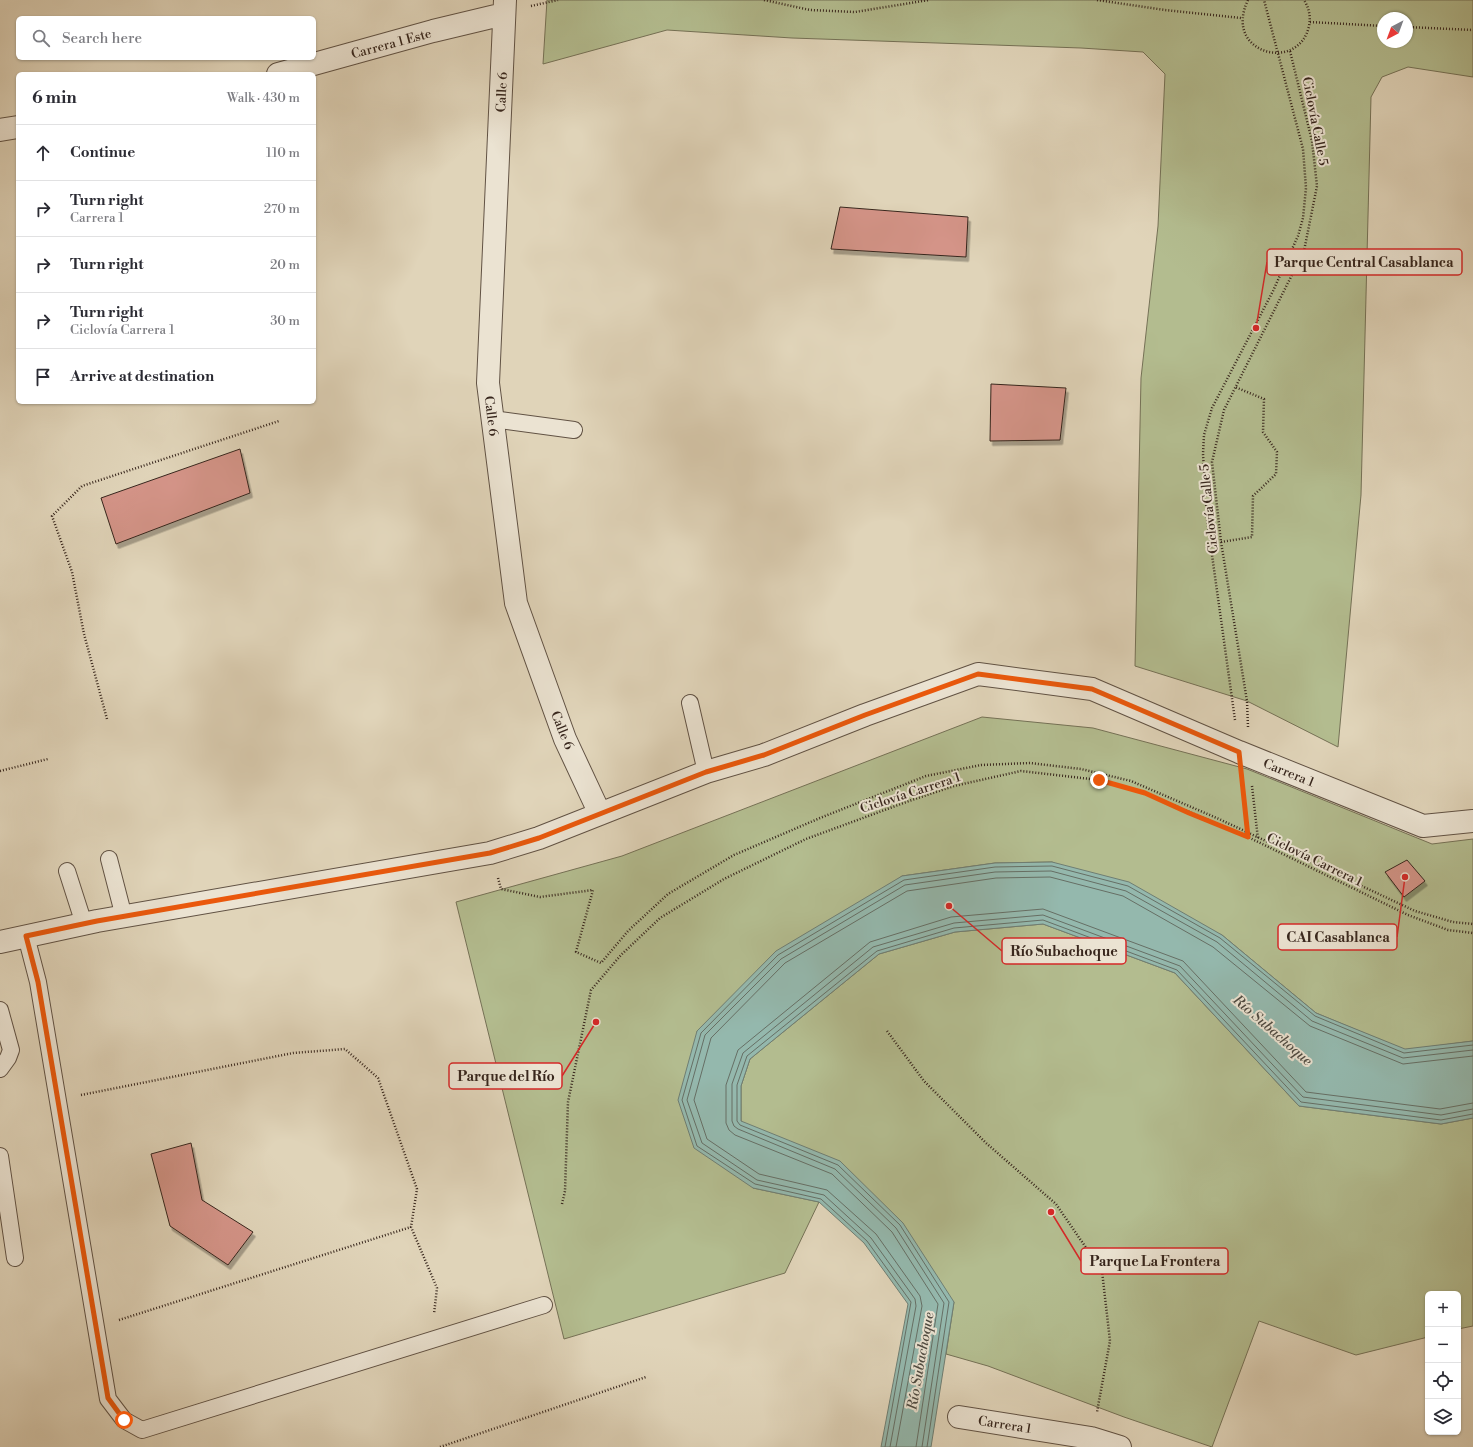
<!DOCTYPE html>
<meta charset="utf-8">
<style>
body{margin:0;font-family:"Libre Bodoni",serif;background:#f2f2f3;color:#2b2b33}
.controls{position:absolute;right:12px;bottom:12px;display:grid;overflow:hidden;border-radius:6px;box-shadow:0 1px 3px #0004}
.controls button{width:36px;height:36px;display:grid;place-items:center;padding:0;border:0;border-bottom:1px solid #e1e1e2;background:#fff;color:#2b2b33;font:20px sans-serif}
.compass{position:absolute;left:1377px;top:12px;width:36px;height:36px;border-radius:50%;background:#fff;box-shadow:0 1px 3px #0004;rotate:221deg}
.stop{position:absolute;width:12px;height:12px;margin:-9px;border:3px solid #ea580c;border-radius:50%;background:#fff}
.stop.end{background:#ea580c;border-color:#fff;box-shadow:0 1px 4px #0008}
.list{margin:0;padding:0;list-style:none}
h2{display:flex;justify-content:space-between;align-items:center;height:52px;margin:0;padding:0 16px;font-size:17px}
h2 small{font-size:13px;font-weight:400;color:#7c7c81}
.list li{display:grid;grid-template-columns:26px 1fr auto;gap:12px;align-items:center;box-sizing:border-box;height:56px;padding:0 16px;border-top:1px solid #e1e1e2}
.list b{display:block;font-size:15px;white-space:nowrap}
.list p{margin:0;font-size:13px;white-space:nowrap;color:#7c7c81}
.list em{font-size:13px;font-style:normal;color:#7c7c81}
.icon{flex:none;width:22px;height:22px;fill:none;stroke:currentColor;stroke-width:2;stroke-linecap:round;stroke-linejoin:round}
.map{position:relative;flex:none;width:1473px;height:1447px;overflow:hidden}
.search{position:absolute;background:#fff;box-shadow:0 1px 3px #0004;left:16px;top:16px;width:300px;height:44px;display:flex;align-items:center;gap:10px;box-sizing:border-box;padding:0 14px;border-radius:6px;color:#7c7c81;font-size:15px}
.panel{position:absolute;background:#fff;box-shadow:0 1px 3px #0004;left:16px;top:72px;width:300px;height:332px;border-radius:6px}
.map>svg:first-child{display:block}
.green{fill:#b3bc8f;stroke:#757156;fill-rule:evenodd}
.water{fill:#94b8ad;stroke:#6f7e73}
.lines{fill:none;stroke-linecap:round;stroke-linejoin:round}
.shore{stroke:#666f65;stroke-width:1}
.building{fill:#d49488;stroke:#37261d;filter:url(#shadow)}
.service-casing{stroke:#615244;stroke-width:18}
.minor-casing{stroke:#615244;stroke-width:24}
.path{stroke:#37261d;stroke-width:2.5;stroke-dasharray:1 2;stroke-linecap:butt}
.service{stroke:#ebe3d2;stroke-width:16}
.minor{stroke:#ebe3d2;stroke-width:22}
.route{stroke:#ea580c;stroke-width:5}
.labels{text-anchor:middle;stroke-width:4;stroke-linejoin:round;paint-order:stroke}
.street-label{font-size:13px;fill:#37261d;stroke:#ebe3d2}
.water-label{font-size:14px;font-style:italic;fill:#4e4a41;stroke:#ebe3d2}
.leader{fill:none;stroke:#d62828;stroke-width:1.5}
.callout-dot{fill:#d62828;stroke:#ebe3d2;stroke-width:1.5}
.callout{fill:#ebe3d2;stroke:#d62828;stroke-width:1.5}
.callout-label{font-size:14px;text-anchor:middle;font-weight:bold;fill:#37261d}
</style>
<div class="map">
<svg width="1473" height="1447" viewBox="0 0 1473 1447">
<defs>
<filter id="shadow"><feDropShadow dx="2.5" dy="4.5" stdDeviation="0" flood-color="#0004"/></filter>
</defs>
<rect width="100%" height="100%" fill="#e0d4b9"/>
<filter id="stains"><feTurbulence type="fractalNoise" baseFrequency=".005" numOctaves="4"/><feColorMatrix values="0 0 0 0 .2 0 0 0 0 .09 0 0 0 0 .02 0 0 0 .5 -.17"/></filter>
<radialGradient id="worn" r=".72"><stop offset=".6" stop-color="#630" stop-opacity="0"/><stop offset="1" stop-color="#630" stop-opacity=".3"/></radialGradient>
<path class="green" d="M 547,0 L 1473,0 L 1473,77 L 1408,67 L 1382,77 L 1371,97 L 1361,495 L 1338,747 L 1247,701 L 1135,666 L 1141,378 L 1158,226 L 1165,74 L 1143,52 L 1081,48 L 792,38 L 667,30 L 543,64 ZM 1383,18 L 1407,18 L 1407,42 L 1383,42 Z
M 982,717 L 1093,728 L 1247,769 L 1432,844 L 1473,839 L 1473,1041 L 1405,1050 L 1316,1013 L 1222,935 L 1052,862 L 995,863 L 902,876 L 697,1031 L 753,1188 L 819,1202 L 785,1273 L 564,1339 L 456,902 L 622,856 Z
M 1043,924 L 1175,973 L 1299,1106 L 1441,1124 L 1473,1118 L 1473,1326 L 1458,1329 L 1458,1294 L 1428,1294 L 1428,1337 L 1356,1355 L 1259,1321 L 1212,1447 L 1124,1417 L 988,1366 L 946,1354 L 954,1302 L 741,1121 L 741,1086 L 750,1059 L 879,954 L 955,932 Z"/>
<path class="water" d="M 1052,862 L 1129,882 L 1222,935 L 1316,1013 L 1405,1049 L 1473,1041 L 1473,1118 L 1441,1124 L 1299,1106 L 1175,973 L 1043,924 L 955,932 L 879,954 L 750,1059 L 741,1086 L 741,1121 L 840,1161 L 903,1223 L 954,1302 L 931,1447 L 881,1447 L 908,1304 L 864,1243 L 819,1202 L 753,1188 L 694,1148 L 678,1100 L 697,1031 L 776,951 L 902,876 L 995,863 Z"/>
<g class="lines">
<path class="shore" d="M 885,1447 L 911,1302 L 867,1241 L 821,1199 L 755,1184 L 697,1146 L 682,1100 L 701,1033 L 778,955 L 904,880 L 995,867 L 1052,866 L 1128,886 L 1220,938 L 1315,1016 L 1404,1053 L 1473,1045
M 890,1447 L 916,1306 L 915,1299 L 871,1238 L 824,1195 L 757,1180 L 702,1143 L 687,1100 L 705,1035 L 781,959 L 905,885 L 995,872 L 1051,871 L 1126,891 L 1217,942 L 1312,1021 L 1403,1058 L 1473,1050
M 896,1447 L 922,1306 L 920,1296 L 876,1234 L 827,1190 L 759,1174 L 707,1139 L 694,1100 L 711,1038 L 785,963 L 907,891 L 996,878 L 1050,877 L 1123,896 L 1213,947 L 1310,1026 L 1403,1064 L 1473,1056
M 916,1447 L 938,1304 L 892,1232 L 832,1174 L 735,1135 L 729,1130 L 726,1123 L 726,1085 L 738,1050 L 870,942 L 951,917 L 1043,909 L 1183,961 L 1306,1092 L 1440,1109 L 1473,1103
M 922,1447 L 944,1303 L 896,1228 L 835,1169 L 738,1129 L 734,1126 L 732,1121 L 732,1084 L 743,1053 L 873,947 L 954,923 L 1043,915 L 1180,966 L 1303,1097 L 1441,1115 L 1473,1109
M 927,1447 L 949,1302 L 900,1225 L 838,1165 L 740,1125 L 737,1121 L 737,1085 L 747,1056 L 877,951 L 954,928 L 1043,920 L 1177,970 L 1301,1102 L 1441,1120 L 1473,1114"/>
</g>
<path class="building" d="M 840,207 L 968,217 L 966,257 L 831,249 Z
M 991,384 L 1066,388 L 1060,440 L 990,441 Z
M 240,449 L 250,493 L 116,544 L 101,498 Z
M 1407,860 L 1425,881 L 1404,897 L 1385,872 Z
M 191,1143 L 202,1200 L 253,1232 L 228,1265 L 170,1226 L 151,1154 Z"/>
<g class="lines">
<defs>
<path id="service" d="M 492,419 L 574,430
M 690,703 L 706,772
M 109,859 L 124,917
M 67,871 L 84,924
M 26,936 L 38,982 L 108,1399 L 124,1420 L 142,1430 L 544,1305
M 0,1010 L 11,1050 L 8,1058 L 0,1069
M 0,1156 L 15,1258"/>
<path id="minor" d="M 505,0 L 488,383 L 516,603 L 565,739 L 600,814
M 278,74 L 433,31 L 504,14
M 0,130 L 18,127
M 0,942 L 97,921 L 490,853 L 539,838 L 706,772 L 764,755 L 865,715 L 978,674 L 1092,689 L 1239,752 L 1423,826 L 1473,821
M 959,1417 L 1091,1438 L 1120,1447"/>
</defs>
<use href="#service" class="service-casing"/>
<use href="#minor" class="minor-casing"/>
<path class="path" d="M 764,0 L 810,10 L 855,12 L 929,0
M 1097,0 L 1165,10 L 1241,18
M 1248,0 C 1222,54 1299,73 1309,26 C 1311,17 1309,8 1304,0
M 531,6 L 558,0
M 1310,22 L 1383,26
M 1407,27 L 1473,30
M 1221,542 L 1252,537 L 1253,496 L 1276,474 L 1277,452 L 1263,432 L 1264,399 L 1235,387
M 107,719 L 84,634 L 72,572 L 52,516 L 82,486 L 279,421
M 1235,720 L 1207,519 L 1203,454 L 1204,435 L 1212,408 L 1273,291 L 1298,236 L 1303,218 L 1306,188 L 1303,149 L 1264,0
M 1248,727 L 1247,701 L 1221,542 L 1212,462 L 1224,410 L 1304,251 L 1317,186 L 1312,141 L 1290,51
M 0,771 L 48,759
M 1242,783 L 1248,833
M 1252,786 L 1258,839
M 498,878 L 501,889 L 540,897 L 593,890 L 576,952 L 601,963 L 628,931 L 668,894 L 734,855 L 820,818 L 926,776 L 981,765 L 1030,763 L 1081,769 L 1131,781 L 1219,819 L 1415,911 L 1453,922 L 1473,924
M 887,1031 L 924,1081 L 986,1143 L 1056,1204 L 1102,1271 L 1110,1341 L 1097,1412
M 81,1095 L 293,1053 L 345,1049 L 378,1078 L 417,1189 L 411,1227 L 437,1288 L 434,1314
M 562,1204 L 565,1191 L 568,1102 L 591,990 L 621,955 L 660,918 L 724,879 L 806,839 L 909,801 L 954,786 L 1021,771 L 1099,780 L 1145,793 L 1248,837 L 1408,915 L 1448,930 L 1473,933
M 119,1320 L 411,1227
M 440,1447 L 646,1377"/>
<use href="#service" class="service"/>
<use href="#minor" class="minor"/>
</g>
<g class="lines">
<path class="route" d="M 124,1420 L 108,1398 L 38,982 L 26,936 L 97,921 L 490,853 L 539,838 L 706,772 L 764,755 L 865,715 L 978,674 L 1092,689 L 1239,752 L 1248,837 L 1189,813 L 1145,793 L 1099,780"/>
</g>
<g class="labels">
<g class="street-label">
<text transform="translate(391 43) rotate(-15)" y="5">Carrera 1 Este</text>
<text transform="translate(501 92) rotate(-87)" y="5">Calle 6</text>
<text transform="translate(1316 121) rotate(79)" y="5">Ciclovía Calle 5</text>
<text transform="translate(492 416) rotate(83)" y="5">Calle 6</text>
<text transform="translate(1208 509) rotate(-96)" y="5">Ciclovía Calle 5</text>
<text transform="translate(563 730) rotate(68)" y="5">Calle 6</text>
<text transform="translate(1289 772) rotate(22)" y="5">Carrera 1</text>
<text transform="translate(910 792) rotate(-18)" y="5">Ciclovía Carrera 1</text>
<text transform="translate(1315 859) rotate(26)" y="5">Ciclovía Carrera 1</text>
<text transform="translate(1005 1424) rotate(9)" y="5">Carrera 1</text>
</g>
<g class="water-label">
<text transform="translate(1273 1030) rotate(41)" y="5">Río Subachoque</text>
<text transform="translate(920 1361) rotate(-80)" y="5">Río Subachoque</text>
</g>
</g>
<path class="leader" d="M1256 328L1267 262M1405 877L1397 937M949 906L1002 951M596 1022L562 1076M1051 1212L1081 1261"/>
<g class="callout-dot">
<circle cx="1256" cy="328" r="4"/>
<circle cx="1405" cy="877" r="4"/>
<circle cx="949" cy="906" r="4"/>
<circle cx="596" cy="1022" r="4"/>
<circle cx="1051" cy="1212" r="4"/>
</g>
<g class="callout">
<rect x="1267" y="249" width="195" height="26" rx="4"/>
<rect x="1278" y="924" width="119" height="26" rx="4"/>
<rect x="1002" y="938" width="124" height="26" rx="4"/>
<rect x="449" y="1063" width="113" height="26" rx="4"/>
<rect x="1081" y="1248" width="147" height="26" rx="4"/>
</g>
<g class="callout-label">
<text x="1364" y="267">Parque Central Casablanca</text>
<text x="1338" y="942">CAI Casablanca</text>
<text x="1064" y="956">Río Subachoque</text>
<text x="506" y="1081">Parque del Río</text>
<text x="1155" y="1266">Parque La Frontera</text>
</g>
<rect width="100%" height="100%" filter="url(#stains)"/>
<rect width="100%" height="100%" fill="url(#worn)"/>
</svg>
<div class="controls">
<button>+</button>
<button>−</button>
<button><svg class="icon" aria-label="locate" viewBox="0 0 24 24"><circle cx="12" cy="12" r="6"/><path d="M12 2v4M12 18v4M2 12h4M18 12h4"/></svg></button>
<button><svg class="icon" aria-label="layers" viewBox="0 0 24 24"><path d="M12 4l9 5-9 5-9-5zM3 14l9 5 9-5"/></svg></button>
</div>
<svg class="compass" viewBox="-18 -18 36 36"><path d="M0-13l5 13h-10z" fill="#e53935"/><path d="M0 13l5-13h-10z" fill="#7c7c81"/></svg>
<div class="stop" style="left:124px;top:1420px"></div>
<div class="stop end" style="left:1099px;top:780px"></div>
<div class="search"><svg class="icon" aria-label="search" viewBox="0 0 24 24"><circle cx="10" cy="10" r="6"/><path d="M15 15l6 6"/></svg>Search here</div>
<section class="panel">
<h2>6 min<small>Walk · 430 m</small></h2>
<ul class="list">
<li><svg class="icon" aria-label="ahead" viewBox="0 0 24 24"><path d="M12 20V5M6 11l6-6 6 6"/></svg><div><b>Continue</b></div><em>110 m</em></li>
<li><svg class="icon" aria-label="right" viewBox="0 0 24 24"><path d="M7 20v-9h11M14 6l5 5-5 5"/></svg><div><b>Turn right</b><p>Carrera 1</p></div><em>270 m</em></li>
<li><svg class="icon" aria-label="right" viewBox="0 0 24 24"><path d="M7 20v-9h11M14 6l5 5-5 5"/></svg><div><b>Turn right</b></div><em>20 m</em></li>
<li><svg class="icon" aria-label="right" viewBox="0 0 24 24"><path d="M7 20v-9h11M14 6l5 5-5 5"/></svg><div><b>Turn right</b><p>Ciclovía Carrera 1</p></div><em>30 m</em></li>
<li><svg class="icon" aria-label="arrive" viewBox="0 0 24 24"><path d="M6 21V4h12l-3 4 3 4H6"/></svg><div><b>Arrive at destination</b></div></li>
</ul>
</section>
</div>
